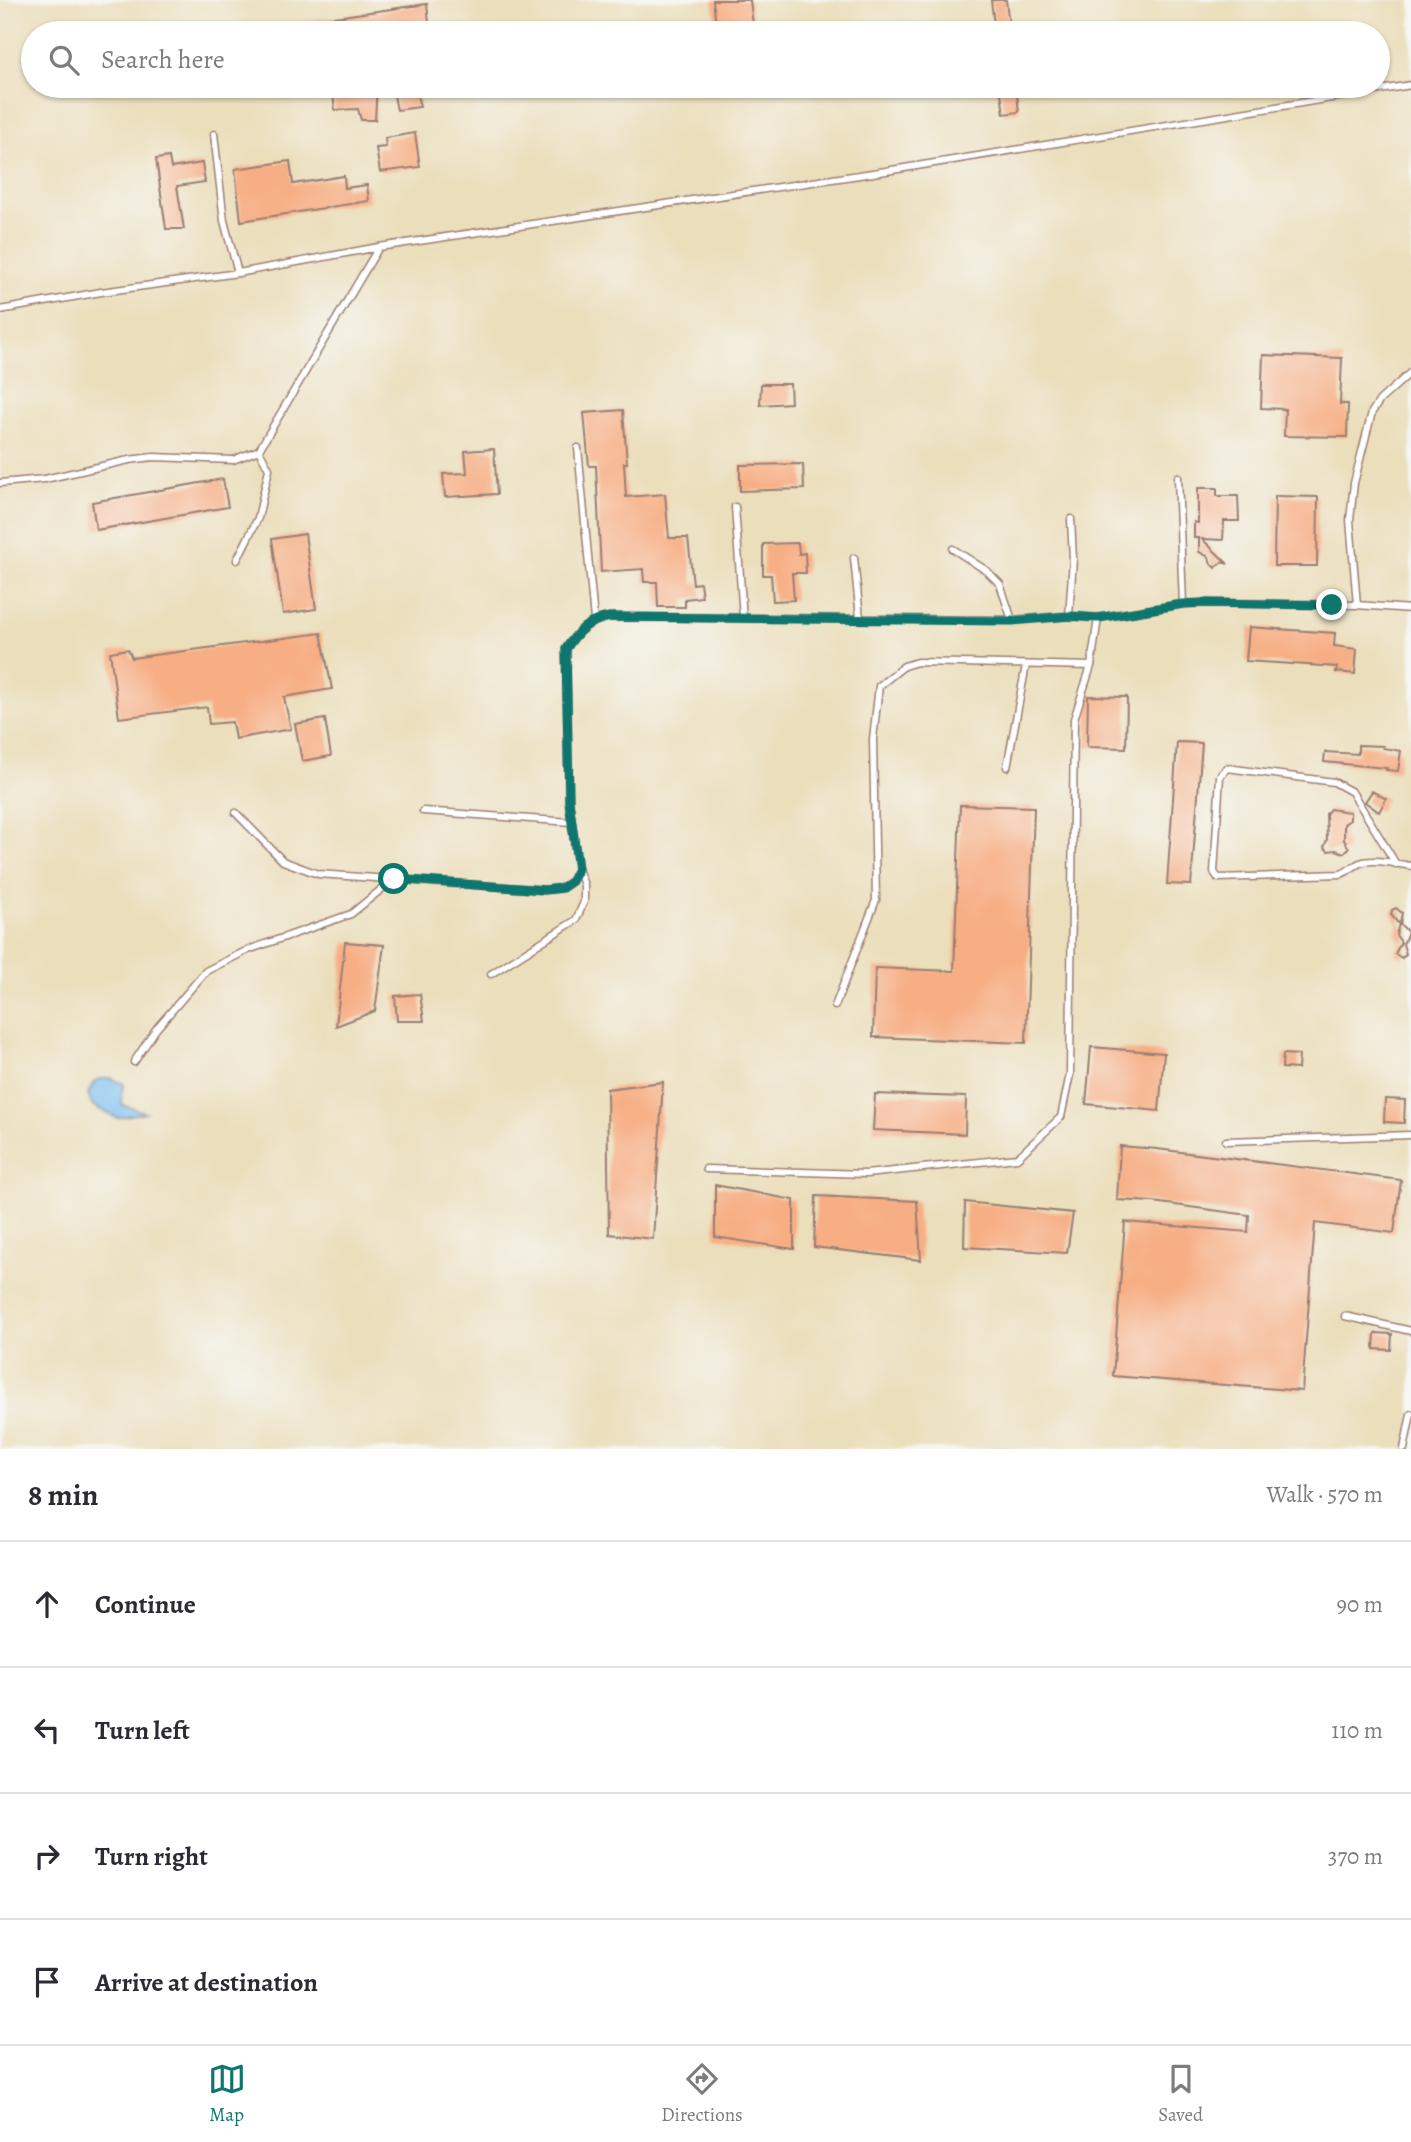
<!DOCTYPE html>
<meta charset="utf-8">
<style>
body{margin:0;font-family:Alegreya,serif;background:#f2f2f3;color:#2b2b33}
.stop{position:absolute;width:21px;height:21px;margin:-16px;border:5px solid #0f766e;border-radius:50%;background:#fff}
.stop.end{background:#0f766e;border-color:#fff;box-shadow:0 2px 7px #0008}
.list{margin:0;padding:0;list-style:none}
h2{display:flex;justify-content:space-between;align-items:center;height:91px;margin:0;padding:0 28px;font-size:30px}
h2 small{font-size:23px;font-weight:400;color:#7c7c81}
.list li{display:grid;grid-template-columns:46px 1fr auto;gap:21px;align-items:center;box-sizing:border-box;height:126px;padding:0 28px;border-top:2px solid #e1e1e2}
.list b{display:block;font-size:26px;white-space:nowrap}
.list em{font-size:23px;font-style:normal;color:#7c7c81}
.icon{flex:none;width:38px;height:38px;fill:none;stroke:currentColor;stroke-width:2;stroke-linecap:round;stroke-linejoin:round}
.map{position:relative;flex:none;width:1411px;height:1449px;overflow:hidden}
.search{position:absolute;background:#fff;box-shadow:0 2px 5px #0004;left:21px;right:21px;top:21px;height:77px;display:flex;align-items:center;gap:18px;box-sizing:border-box;padding:0 24px;border-radius:38px;color:#7c7c81;font-size:26px}
.sheet{height:595px;background:#fff}
nav{display:flex;justify-content:space-around;align-items:center;box-sizing:border-box;height:98px;border-top:2px solid #e1e1e2;background:#fff;font-size:19px;color:#7c7c81}
nav a{display:grid;justify-items:center;gap:4px}
nav .on{color:#0f766e}
.map>svg:first-child{display:block}
.water{fill:#7cbff2;stroke:#636f8e;stroke-width:2}
.building{fill:#f7ae84}
.lines{fill:none;stroke-linecap:round;stroke-linejoin:round}
.service-casing{stroke:#9a7e73;stroke-width:9}
.service{stroke:#fff;stroke-width:6}
.route{stroke:#0f766e;stroke-width:9}
</style>
<div class="map">
<svg width="1411" height="1449" viewBox="0 0 1411 1449">
<rect width="100%" height="100%" fill="#f6f6f2"/>
<filter id="ink" filterUnits="userSpaceOnUse"><feTurbulence type="fractalNoise" baseFrequency=".0143" numOctaves="2"/><feDisplacementMap in="SourceGraphic" scale="14" xChannelSelector="R" yChannelSelector="G"/><feConvolveMatrix kernelMatrix="1 2 1 2 8 2 1 2 1" color-interpolation-filters="sRGB"/></filter>
<filter id="wash" filterUnits="userSpaceOnUse"><feTurbulence type="fractalNoise" baseFrequency=".00686" numOctaves="4" result="noise"/><feDisplacementMap in="SourceGraphic" scale="28" xChannelSelector="R" yChannelSelector="G"/><feGaussianBlur stdDeviation="1.57" result="paint"/><feColorMatrix in="noise" values="0 0 0 0 0 0 0 0 0 0 0 0 0 0 0 0 0 1.4 0 .05"/><feComposite in="paint" operator="in"/></filter>
<g filter="url(#wash)">
<rect width="100%" height="100%" fill="#ebdebb"/>
<path class="water" d="M 110,1078 L 124,1084 L 121,1094 L 122,1105 L 145,1112 L 117,1118 L 92,1105 L 88,1093 L 97,1080 Z"/>
<g id="blocks">
<path class="building" d="M 713,0 L 750,0 L 754,33 L 717,33 Z
M 991,0 L 1006,0 L 1010,33 L 995,33 Z
M 427,4 L 430,33 L 271,33 L 271,26 Z
M 332,86 L 377,86 L 375,120 L 361,120 L 358,109 L 335,110 Z
M 392,86 L 415,86 L 420,107 L 397,110 Z
M 1000,86 L 1016,86 L 1019,112 L 1004,114 Z
M 415,133 L 420,167 L 380,172 L 376,148 L 386,147 L 385,138 Z
M 169,157 L 171,168 L 202,163 L 205,182 L 177,186 L 184,229 L 166,229 L 156,159 Z
M 290,161 L 293,184 L 344,176 L 345,188 L 367,185 L 369,201 L 241,221 L 235,169 Z
M 1263,355 L 1342,358 L 1340,404 L 1348,404 L 1347,437 L 1284,436 L 1285,409 L 1261,408 Z
M 761,384 L 790,384 L 791,403 L 760,405 Z
M 623,410 L 627,463 L 624,463 L 626,497 L 665,494 L 669,538 L 688,538 L 693,584 L 700,583 L 702,597 L 685,599 L 685,607 L 658,607 L 657,582 L 644,582 L 643,569 L 601,572 L 596,466 L 589,466 L 584,413 Z
M 494,449 L 497,494 L 445,497 L 443,474 L 467,473 L 465,451 Z
M 803,464 L 804,489 L 740,491 L 740,465 Z
M 223,479 L 228,507 L 96,530 L 92,502 Z
M 1198,488 L 1217,488 L 1217,496 L 1238,496 L 1239,521 L 1224,521 L 1223,540 L 1202,539 L 1228,564 L 1222,562 L 1215,568 L 1211,564 L 1209,557 L 1199,552 L 1199,538 L 1194,538 L 1194,522 L 1198,523 Z
M 1275,496 L 1318,497 L 1317,566 L 1274,566 Z
M 305,534 L 316,609 L 283,614 L 272,539 Z
M 798,543 L 799,554 L 805,553 L 806,573 L 792,573 L 794,600 L 773,601 L 771,575 L 763,575 L 763,544 Z
M 1249,627 L 1335,633 L 1334,646 L 1357,649 L 1355,674 L 1336,672 L 1337,667 L 1246,661 Z
M 321,633 L 332,689 L 284,697 L 291,729 L 235,739 L 232,722 L 209,724 L 207,707 L 119,718 L 110,652 L 128,649 L 132,658 Z
M 1088,696 L 1127,697 L 1126,748 L 1087,747 Z
M 325,719 L 331,756 L 302,761 L 295,724 Z
M 1177,742 L 1202,743 L 1191,885 L 1167,884 Z
M 1358,745 L 1383,746 L 1383,748 L 1401,751 L 1398,771 L 1386,770 L 1387,768 L 1324,762 L 1325,752 L 1358,754 Z
M 1372,791 L 1386,799 L 1379,812 L 1365,802 Z
M 960,805 L 1034,807 L 1026,1043 L 873,1037 L 875,968 L 954,971 Z
M 1330,809 L 1350,812 L 1350,820 L 1344,824 L 1344,840 L 1349,848 L 1344,853 L 1336,850 L 1328,851 L 1324,847 L 1327,840 L 1326,814 Z
M 1396,908 L 1402,913 L 1400,924 L 1408,932 L 1403,944 L 1406,954 L 1402,958 L 1395,954 L 1401,942 L 1396,935 L 1399,924 L 1391,915 L 1392,910 Z
M 345,942 L 384,945 L 375,1011 L 336,1026 Z
M 420,994 L 424,1021 L 397,1021 L 395,996 Z
M 1091,1047 L 1164,1053 L 1159,1111 L 1086,1104 Z
M 1283,1054 L 1299,1055 L 1298,1069 L 1282,1068 Z
M 663,1082 L 653,1239 L 609,1234 L 607,1089 Z
M 875,1094 L 966,1097 L 965,1134 L 873,1130 Z
M 1385,1099 L 1405,1100 L 1404,1123 L 1384,1122 Z
M 1120,1146 L 1157,1149 L 1401,1180 L 1394,1233 L 1315,1223 L 1302,1391 L 1113,1376 L 1125,1222 L 1248,1232 L 1249,1215 L 1153,1202 L 1117,1200 Z
M 715,1185 L 794,1200 L 794,1249 L 715,1237 Z
M 816,1196 L 917,1201 L 921,1260 L 814,1247 Z
M 965,1202 L 1073,1213 L 1067,1253 L 964,1247 Z
M 1375,1333 L 1392,1334 L 1391,1350 L 1374,1349 Z"/>
</g>
</g>
<g filter="url(#ink)">
<use href="#blocks" fill-opacity="0" stroke="#9a7e73" stroke-width="2"/>
<g class="lines">
<defs>
<path id="service" d="M 214,134 L 224,221 L 238,273
M 0,310 L 101,292 L 238,273 L 379,247 L 886,171 L 1411,85
M 578,448 L 594,620
M 1178,477 L 1183,604
M 0,483 L 45,479 L 129,460 L 153,457 L 233,460 L 259,450 L 379,247
M 735,507 L 743,618
M 953,549 L 987,571 L 1000,584 L 1012,620
M 854,558 L 860,618
M 237,560 L 258,518 L 269,469 L 259,450
M 1357,605 L 1350,520 L 1354,483 L 1372,412 L 1380,400 L 1411,372
M 1069,616 L 1073,559 L 1071,519
M 1007,767 L 1026,665
M 423,811 L 571,822
M 236,813 L 283,861 L 318,874 L 545,890 L 562,888 L 572,881 L 578,869 L 569,801 L 566,649 C 578,630 588,621 610,617 L 1012,620 L 1069,616 L 1098,618 L 1183,604 L 1204,603 L 1357,605 L 1411,609
M 1396,864 L 1352,792 L 1334,782 L 1227,768 L 1220,776 L 1214,872 L 1218,878 L 1341,874 C 1349,871 1353,866 1360,863 C 1374,858 1397,864 1411,866
M 491,974 L 576,920 L 584,902 L 584,885 L 578,869
M 835,1006 L 876,900 L 873,739 L 879,686 L 904,666 L 917,662 L 1091,666
M 134,1062 L 156,1029 L 206,971 L 248,950 L 351,914 L 394,879
M 1226,1141 L 1411,1135
M 706,1169 L 866,1174 L 1017,1158 L 1061,1117 L 1070,1074 L 1074,719 L 1091,666 L 1098,618
M 1345,1316 L 1411,1331
M 1404,1449 L 1411,1414"/>
</defs>
<use href="#service" class="service-casing"/>
<use href="#service" class="service"/>
</g>
</g>
<g class="lines" filter="url(#ink)">
<path class="route" d="M 394,879 L 545,890 L 562,888 L 572,881 L 578,869 L 569,801 L 566,649 C 578,630 588,621 610,617 L 1012,621 L 1069,616 L 1098,618 L 1183,604 L 1204,603 L 1332,605"/>
</g>
</svg>
<div class="stop" style="left:394px;top:879px"></div>
<div class="stop end" style="left:1332px;top:605px"></div>
<div class="search"><svg class="icon" aria-label="search" viewBox="0 0 24 24"><circle cx="10" cy="10" r="6"/><path d="M15 15l6 6"/></svg>Search here</div>
</div>
<section class="sheet">
<h2>8 min<small>Walk · 570 m</small></h2>
<ul class="list">
<li><svg class="icon" aria-label="ahead" viewBox="0 0 24 24"><path d="M12 20V5M6 11l6-6 6 6"/></svg><div><b>Continue</b></div><em>90 m</em></li>
<li><svg class="icon" aria-label="left" viewBox="0 0 24 24"><path d="M17 20v-9H6M10 6l-5 5 5 5"/></svg><div><b>Turn left</b></div><em>110 m</em></li>
<li><svg class="icon" aria-label="right" viewBox="0 0 24 24"><path d="M7 20v-9h11M14 6l5 5-5 5"/></svg><div><b>Turn right</b></div><em>370 m</em></li>
<li><svg class="icon" aria-label="arrive" viewBox="0 0 24 24"><path d="M6 21V4h12l-3 4 3 4H6"/></svg><div><b>Arrive at destination</b></div></li>
</ul>
</section>
<nav>
<a class="on"><svg class="icon" aria-label="map" viewBox="0 0 24 24"><path d="M3 6l6-2 6 2 6-2v14l-6 2-6-2-6 2zM9 4v14M15 6v14"/></svg>Map</a>
<a><svg class="icon" aria-label="directions" viewBox="0 0 24 24"><path d="M12 3l9 9-9 9-9-9zM9 14v-3h6M13 9l2 2-2 2"/></svg>Directions</a>
<a><svg class="icon" aria-label="saved" viewBox="0 0 24 24"><path d="M7 4h10v16l-5-4-5 4z"/></svg>Saved</a>
</nav>
